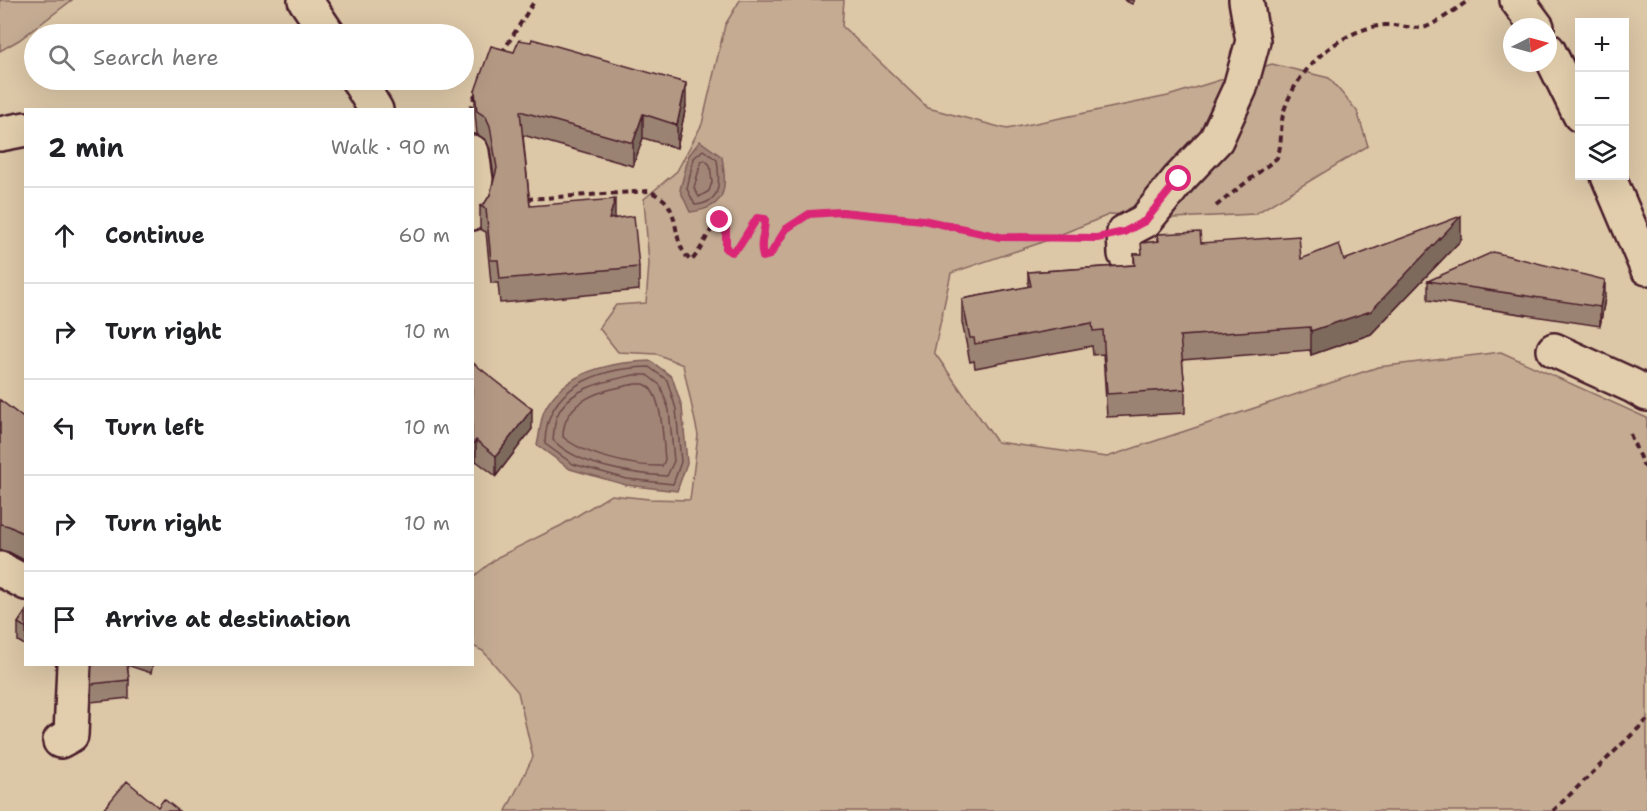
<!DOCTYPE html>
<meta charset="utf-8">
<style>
body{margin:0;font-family:"Shantell Sans",sans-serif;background:#f2f2f2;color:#202124}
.controls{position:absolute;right:18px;top:18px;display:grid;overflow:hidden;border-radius:0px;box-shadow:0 6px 24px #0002}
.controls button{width:54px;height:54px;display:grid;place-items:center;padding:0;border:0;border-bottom:2px solid #e0e0e0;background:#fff;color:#202124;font:30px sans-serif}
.compass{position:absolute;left:1503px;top:18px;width:54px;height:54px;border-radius:50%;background:#fff;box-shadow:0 6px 24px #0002;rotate:84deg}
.stop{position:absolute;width:18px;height:18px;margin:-14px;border:4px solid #db2777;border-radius:50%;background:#fff}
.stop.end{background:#db2777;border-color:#fff;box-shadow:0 2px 6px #0008}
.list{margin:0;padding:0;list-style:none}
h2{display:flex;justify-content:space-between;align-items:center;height:78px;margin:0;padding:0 24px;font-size:26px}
h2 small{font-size:20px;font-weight:400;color:#757577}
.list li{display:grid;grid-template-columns:39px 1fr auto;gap:18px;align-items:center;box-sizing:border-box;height:96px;padding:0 24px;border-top:2px solid #e0e0e0}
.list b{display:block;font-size:22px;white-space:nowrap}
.list em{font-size:20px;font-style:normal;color:#757577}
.icon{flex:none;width:33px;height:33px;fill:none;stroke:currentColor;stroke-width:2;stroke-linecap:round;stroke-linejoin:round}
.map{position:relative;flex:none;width:1647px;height:811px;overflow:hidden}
.search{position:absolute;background:#fff;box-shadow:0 6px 24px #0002;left:24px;top:24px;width:450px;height:66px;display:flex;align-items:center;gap:15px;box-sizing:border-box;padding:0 21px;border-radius:33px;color:#757577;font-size:22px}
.panel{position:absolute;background:#fff;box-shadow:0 6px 24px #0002;left:24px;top:108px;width:450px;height:558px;border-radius:0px}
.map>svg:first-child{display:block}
.green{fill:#c4ab92;stroke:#87655e;stroke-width:1.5}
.water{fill:#a18576;stroke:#7e5c58;stroke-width:1.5}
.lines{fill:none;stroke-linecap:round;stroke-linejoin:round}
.shore{stroke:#6d4849;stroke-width:1.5}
.minor-casing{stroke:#4a1f2b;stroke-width:38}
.path{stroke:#4a1f2b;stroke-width:4;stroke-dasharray:6 4.5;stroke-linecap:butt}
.minor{stroke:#e2ceac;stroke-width:33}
.wall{fill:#9a8372;stroke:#4a1f2b;stroke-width:1.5}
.shaded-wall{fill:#7d6a5c;stroke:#4a1f2b;stroke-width:1.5}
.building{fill:#b39884;stroke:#4a1f2b;stroke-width:1.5}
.route{stroke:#db2777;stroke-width:8}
</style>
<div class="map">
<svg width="1647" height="811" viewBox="0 0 1647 811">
<rect width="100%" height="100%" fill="#dcc7a7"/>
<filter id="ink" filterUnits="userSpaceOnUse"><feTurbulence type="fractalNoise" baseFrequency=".0167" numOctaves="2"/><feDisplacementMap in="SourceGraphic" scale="12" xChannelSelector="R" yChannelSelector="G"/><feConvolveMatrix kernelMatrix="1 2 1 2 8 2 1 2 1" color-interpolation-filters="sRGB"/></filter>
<g filter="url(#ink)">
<path class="green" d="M 0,0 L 72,0 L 19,40 L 0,51 Z
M 740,0 L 844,0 L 842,26 L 928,108 L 1007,129 L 1168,96 L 1272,64 L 1329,78 L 1357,111 L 1368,146 L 1255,214 L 1174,218 L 1111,214 L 1037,244 L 951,273 L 934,352 L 997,442 L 1107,457 L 1378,367 L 1501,352 L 1647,418 L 1647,811 L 506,811 L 533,757 L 518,692 L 483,651 L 473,646 L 473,577 L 498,557 L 562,525 L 611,495 L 649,499 L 690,500 L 698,435 L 683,365 L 657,354 L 618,352 L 599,328 L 616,305 L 646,303 L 649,264 L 644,199 L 677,171 L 702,124 L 725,25 Z"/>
<path class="water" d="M 700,141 L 722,157 C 727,189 727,208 690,212 L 680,190 L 689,155 Z
M 651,361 L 672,377 L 682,407 L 687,463 L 677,491 L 626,485 L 570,469 L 537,445 C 540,435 540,418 545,409 C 565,371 613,362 651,361 Z"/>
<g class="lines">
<path class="shore" d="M 703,150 L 717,160 C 720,182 722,203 695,205 L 687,189 L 694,158 Z
M 705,160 L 710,165 L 712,182 L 709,191 L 699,197 L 694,188 L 701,162 Z
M 649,367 L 667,380 L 676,409 L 681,462 L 673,484 L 627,479 L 573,464 L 545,444 C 545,386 600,368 649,367 Z
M 634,375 L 647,375 L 660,385 L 669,410 L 674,461 L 667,476 C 632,474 578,466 553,440 C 554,433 554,423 557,416 C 569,387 607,381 634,375 Z
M 635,384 C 636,384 643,384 644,384 C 663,391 663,443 665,460 L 662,466 C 635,467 584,455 563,437 C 563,398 604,390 635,384 Z"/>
<defs>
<path id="minor" d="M 305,0 L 328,34
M 1517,0 L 1537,27
M 1548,50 L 1580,115
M 358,80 L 376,110
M 0,134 L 26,129
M 472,152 L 478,194 L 472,213
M 1608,176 L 1647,268
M 1125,254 L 1124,232 L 1145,221 L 1179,179 L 1216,140 L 1240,88 L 1253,41 L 1246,0
M 1554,350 L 1633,386 L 1647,394
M 0,569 L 26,583
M 60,741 L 71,735 L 74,664"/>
</defs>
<use href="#minor" class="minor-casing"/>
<path class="path" d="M 502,53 L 535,0
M 470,110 L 476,91
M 527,199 L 650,191 C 655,194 663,198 666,202 C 680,219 672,244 691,261 C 703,249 707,231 720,220 L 726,224 L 726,249 L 732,252 L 740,245 L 757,218 L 765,219 C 765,234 760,242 763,257 L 770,255 L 786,229 L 809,214 L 841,211 L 923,220 L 1000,237 L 1083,238
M 1216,206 L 1277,158 C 1284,139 1278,125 1286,105 C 1301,65 1342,29 1385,25 C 1398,24 1414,30 1426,27 C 1435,24 1461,6 1469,0
M 1630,434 L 1643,465 L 1647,468
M 1553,811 L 1647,720"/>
<use href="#minor" class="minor"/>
</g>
<path class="wall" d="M 1124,0 L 1134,0 L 1132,4 Z
M 475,91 L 686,106 L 677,148 L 643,138 L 633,166 L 523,135 L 530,206 L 615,218 L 639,267 L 639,290 L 500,303 L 498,283 L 491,283 L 486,232 L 480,229 L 480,206 L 485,203 L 490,195 L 494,177 L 490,149 L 486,140 L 477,134 L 475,114 Z
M 1158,234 L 1201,243 L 1301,259 L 1344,260 L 1461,240 L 1371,334 L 1311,355 L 1310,350 L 1182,360 L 1185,389 L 1185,413 L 1107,417 L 1103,354 L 1093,355 L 1092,346 L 975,368 L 974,361 L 970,362 L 962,322 L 962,299 L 1028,287 L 1028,272 L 1134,265 L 1134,254 L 1141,254 L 1158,241 Z
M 1428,281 L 1605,298 L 1600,326 L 1428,300 Z
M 472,362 L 532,429 L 496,476 L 476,461 L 472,466 Z
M 0,400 L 26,420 L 26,561 L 9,552 L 0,550 Z
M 26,611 L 26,646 L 18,641 L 18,623 Z
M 92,664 L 153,664 L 151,673 L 127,665 L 129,680 L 129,698 L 91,702 Z"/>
<path class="shaded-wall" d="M 686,83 L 686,106 L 677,148 L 677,125 Z
M 643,114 L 643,138 L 633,166 L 633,143 Z
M 615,199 L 615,222 L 609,219 Z
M 1461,216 L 1461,240 L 1371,334 L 1311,355 L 1311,331 Z
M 1605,280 L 1605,298 L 1600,326 L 1600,307 Z
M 532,409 L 532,429 L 496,476 L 496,456 Z
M 476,440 L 476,461 L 472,466 L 472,445 Z"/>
<path class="building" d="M 532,39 L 686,83 L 677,125 L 643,114 L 633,143 L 520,111 L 530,206 L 615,199 L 609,219 L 634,216 L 639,267 L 500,279 L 498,260 L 491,260 L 486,209 L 480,206 L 485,203 L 490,195 L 497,168 L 490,126 L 486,117 L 477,111 L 475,91 L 491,46 L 514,52 L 519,40 L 531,42 Z
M 1461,216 L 1371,311 L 1311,331 L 1310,327 L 1180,336 L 1185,389 L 1107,394 L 1103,330 L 1093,331 L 1092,323 L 975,344 L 974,338 L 970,338 L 962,299 L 1031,286 L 1028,272 L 1135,265 L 1134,254 L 1142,254 L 1141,243 L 1159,241 L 1158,234 L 1200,232 L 1201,243 L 1299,236 L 1301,259 L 1339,244 L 1344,260 Z
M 1493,252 L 1605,280 L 1600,307 L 1428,281 Z
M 472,362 L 532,409 L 496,456 L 476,440 L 472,445 Z
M 0,400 L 26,420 L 26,535 L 9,526 L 0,524 Z
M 26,611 L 26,628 L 18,623 Z
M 92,664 L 127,664 L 129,680 L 91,684 Z
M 127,781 L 158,807 L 164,799 L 179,811 L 102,811 Z"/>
</g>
<g class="lines" filter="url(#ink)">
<path class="route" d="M 720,220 L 726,224 L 726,249 L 732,252 L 740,245 L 757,218 L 765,219 C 765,234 759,242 763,257 L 770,255 L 786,229 L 809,214 L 841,212 L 923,220 L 1000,237 L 1097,238 L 1124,232 L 1145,221 L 1179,179"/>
</g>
</svg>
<div class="controls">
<button>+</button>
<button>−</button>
<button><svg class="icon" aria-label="layers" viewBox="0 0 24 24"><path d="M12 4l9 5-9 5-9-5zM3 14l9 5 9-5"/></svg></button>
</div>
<svg class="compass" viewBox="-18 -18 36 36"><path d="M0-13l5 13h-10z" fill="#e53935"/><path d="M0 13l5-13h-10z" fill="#757577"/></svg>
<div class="stop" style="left:1179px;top:179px"></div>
<div class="stop end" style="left:720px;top:220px"></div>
<div class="search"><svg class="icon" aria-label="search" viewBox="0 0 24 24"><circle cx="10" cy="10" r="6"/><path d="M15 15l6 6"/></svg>Search here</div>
<section class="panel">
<h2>2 min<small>Walk · 90 m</small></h2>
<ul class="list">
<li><svg class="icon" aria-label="ahead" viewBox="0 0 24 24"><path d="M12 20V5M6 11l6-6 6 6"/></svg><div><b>Continue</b></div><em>60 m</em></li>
<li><svg class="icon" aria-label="right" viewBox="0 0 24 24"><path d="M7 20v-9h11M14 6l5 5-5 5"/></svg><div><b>Turn right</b></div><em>10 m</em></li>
<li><svg class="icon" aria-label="left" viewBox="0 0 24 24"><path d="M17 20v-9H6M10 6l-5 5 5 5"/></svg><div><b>Turn left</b></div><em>10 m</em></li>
<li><svg class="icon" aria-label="right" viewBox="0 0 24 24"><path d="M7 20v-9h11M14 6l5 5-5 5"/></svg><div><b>Turn right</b></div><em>10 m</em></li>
<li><svg class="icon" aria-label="arrive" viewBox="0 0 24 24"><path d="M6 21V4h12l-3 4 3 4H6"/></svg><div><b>Arrive at destination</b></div></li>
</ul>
</section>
</div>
